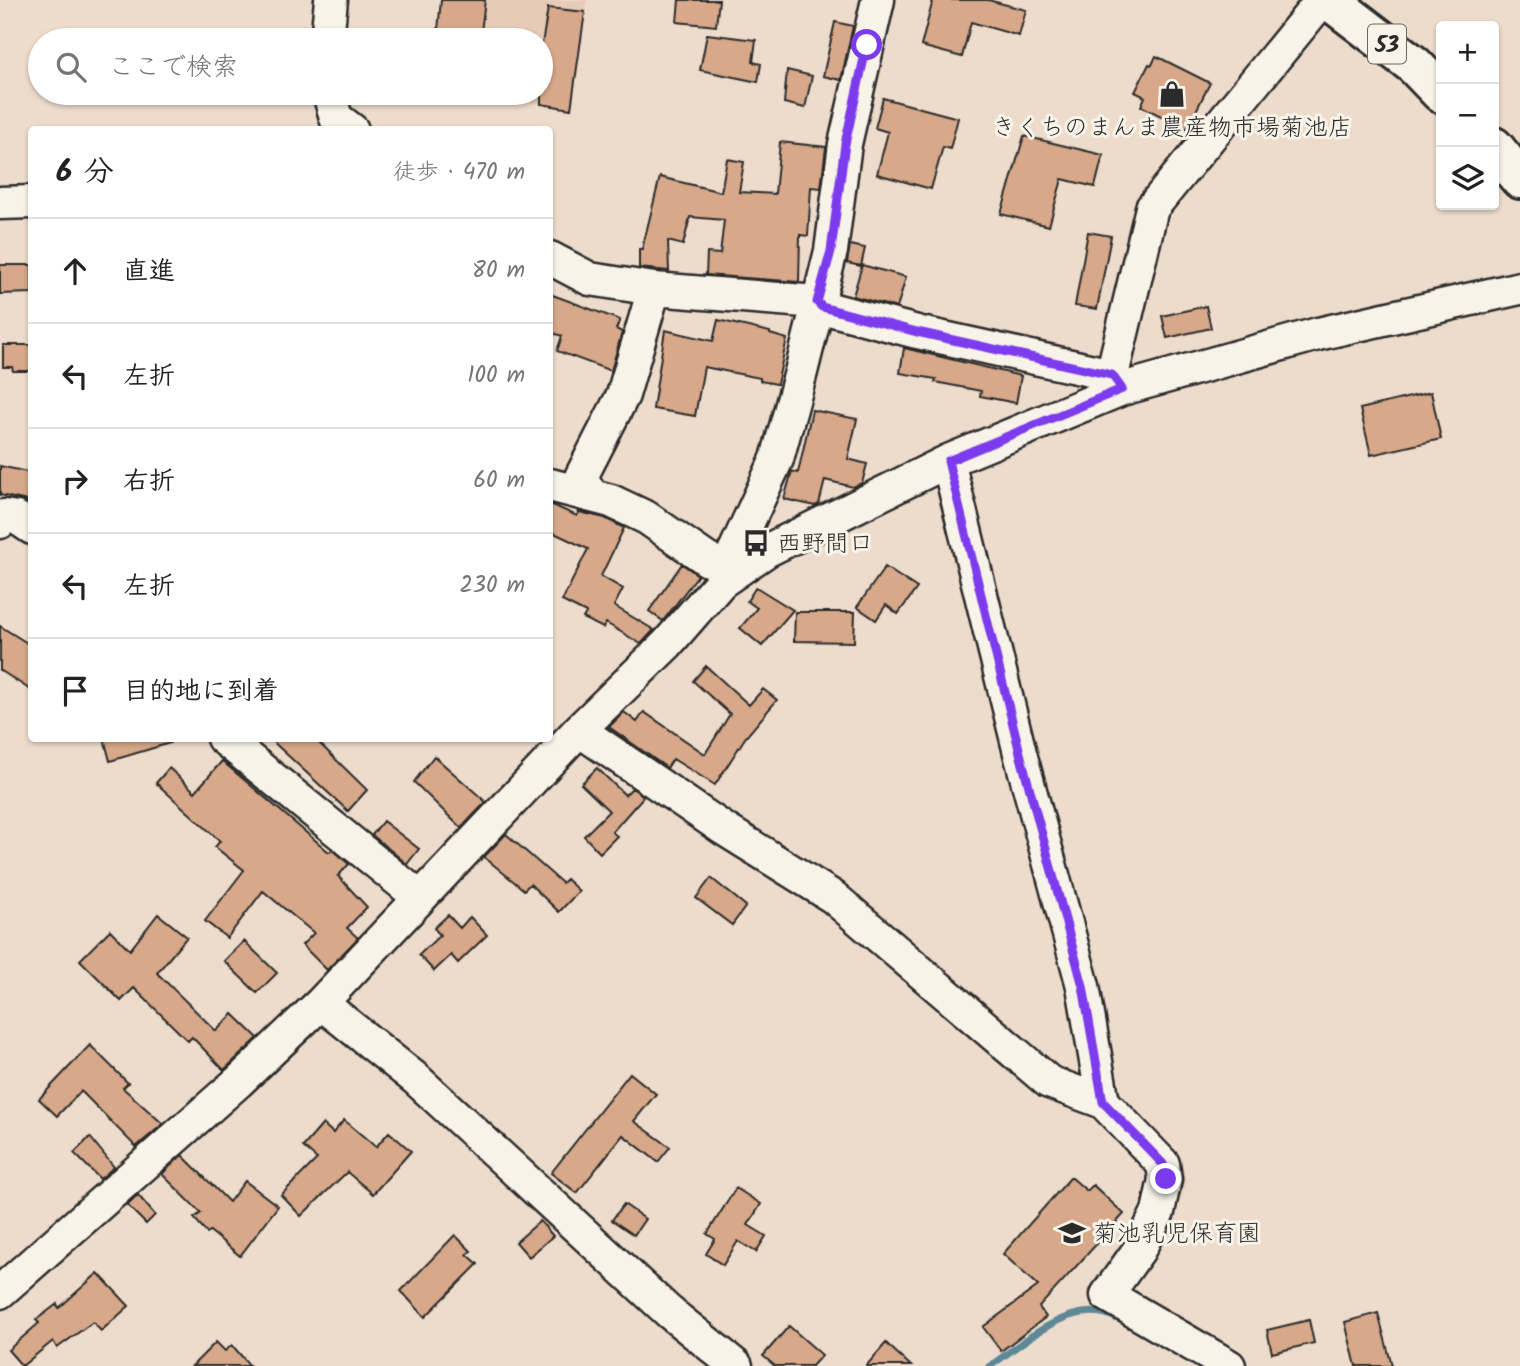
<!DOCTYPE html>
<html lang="ja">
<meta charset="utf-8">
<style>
body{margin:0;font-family:Kalam,"Klee One",sans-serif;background:#f6f6f6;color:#222}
.controls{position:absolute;right:21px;top:21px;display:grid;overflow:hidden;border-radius:7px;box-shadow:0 2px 5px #0004}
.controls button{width:63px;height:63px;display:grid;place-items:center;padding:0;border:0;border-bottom:2px solid #e0e0e0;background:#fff;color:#222;font:35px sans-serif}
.stop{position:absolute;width:21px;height:21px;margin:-16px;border:5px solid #7c3aed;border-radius:50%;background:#fff}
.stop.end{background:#7c3aed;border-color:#fff;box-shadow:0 2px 7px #0008}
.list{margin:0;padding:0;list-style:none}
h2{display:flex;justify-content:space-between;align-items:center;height:91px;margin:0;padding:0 28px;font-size:30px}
h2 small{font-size:23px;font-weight:400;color:#767676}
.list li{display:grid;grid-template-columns:46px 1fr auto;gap:21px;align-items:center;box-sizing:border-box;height:105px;padding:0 28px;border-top:2px solid #e0e0e0}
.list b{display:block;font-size:26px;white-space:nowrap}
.list em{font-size:23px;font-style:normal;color:#767676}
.icon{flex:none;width:38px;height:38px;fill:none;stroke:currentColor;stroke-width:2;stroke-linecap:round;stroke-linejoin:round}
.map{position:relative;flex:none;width:1520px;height:1366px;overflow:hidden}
.search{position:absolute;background:#fff;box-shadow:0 2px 5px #0004;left:28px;top:28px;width:525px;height:77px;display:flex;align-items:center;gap:18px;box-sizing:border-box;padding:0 24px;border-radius:38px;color:#767676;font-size:26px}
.panel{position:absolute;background:#fff;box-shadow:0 2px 5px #0004;left:28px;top:126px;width:525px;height:616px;border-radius:7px}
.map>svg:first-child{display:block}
.built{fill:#e6ccb8}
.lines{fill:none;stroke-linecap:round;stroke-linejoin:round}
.stream{stroke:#5d8897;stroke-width:7}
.building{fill:#d7a889;stroke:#2b2b2b;stroke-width:2}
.minor-casing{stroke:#2b2b2b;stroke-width:37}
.major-casing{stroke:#2b2b2b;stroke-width:44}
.minor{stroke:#f7f3e8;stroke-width:32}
.major{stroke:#f7f3e8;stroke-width:38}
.route{stroke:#7c3aed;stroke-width:9}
.labels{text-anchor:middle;stroke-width:6;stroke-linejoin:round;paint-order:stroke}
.shield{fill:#f7f3e8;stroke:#686764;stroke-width:2}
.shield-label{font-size:23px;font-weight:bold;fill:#2b2b2b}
.poi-label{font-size:24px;fill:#2b2b2b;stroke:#f7f3e8;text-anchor:start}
</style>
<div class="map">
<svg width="1520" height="1366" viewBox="0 0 1520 1366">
<rect width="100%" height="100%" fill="#eddccc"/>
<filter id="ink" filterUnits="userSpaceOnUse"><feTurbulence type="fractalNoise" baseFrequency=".0143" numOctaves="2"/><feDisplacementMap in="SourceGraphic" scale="14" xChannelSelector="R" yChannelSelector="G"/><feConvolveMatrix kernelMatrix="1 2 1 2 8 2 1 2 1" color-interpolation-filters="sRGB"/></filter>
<g filter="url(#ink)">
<path class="built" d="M 441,0 L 587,0 L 571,109 L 466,93 L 541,93 L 541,40 L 437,40 Z"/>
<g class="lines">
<path class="stream" d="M 990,1366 C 1024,1343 1072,1296 1116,1318"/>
</g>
<path class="building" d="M 441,0 L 485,0 L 480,40 L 437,40 Z
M 679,0 L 719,0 L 716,26 L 677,22 Z
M 933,0 L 988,0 L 1026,10 L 1019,36 L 971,22 L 962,57 L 921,46 Z
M 548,8 L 585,12 L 571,109 L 541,104 L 541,50 Z
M 835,22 L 853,26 L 841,80 L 823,76 Z
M 707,34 L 756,40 L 753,62 L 761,64 L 758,82 L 700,70 Z
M 1156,56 L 1210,83 L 1187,129 L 1141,106 L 1145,97 L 1135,92 L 1149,64 L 1152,65 Z
M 787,70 L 812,76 L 805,108 L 784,103 Z
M 883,98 L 958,118 L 950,149 L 943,147 L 931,189 L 877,174 L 888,132 L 875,128 Z
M 1024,136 L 1103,155 L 1095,187 L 1062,179 L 1049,226 L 1001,214 Z
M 780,142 L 826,147 L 821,188 L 811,187 L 808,236 L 800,235 L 799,282 L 706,275 L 707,253 L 720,254 L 724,220 L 690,217 L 683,245 L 668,241 L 669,271 L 639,268 L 639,249 L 642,249 L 660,177 L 721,192 L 727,159 L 744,162 L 739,192 L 775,194 Z
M 1088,232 L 1111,236 L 1097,309 L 1075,306 Z
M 850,245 L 865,248 L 861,266 L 847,263 Z
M 0,265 L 32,265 L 32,293 L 0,294 Z
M 862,265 L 906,277 L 897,308 L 853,296 Z
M 550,294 L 620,320 L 616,329 L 622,332 L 611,371 L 557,351 L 562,336 L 550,332 Z
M 1206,306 L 1211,328 L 1167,338 L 1162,316 Z
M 718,320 L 770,332 L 770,334 L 787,339 L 777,384 L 760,381 L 760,378 L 704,367 L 695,416 L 653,409 L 665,330 L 713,341 Z
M 3,345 L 32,345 L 32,371 L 13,371 L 12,367 L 3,367 Z
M 904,348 L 1021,376 L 1016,403 L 980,396 L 981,391 L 935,382 L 936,379 L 900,373 Z
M 1431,392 L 1441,439 L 1371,455 L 1360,409 Z
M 812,410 L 857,419 L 848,459 L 867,464 L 862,483 L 853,487 L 825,480 L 819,504 L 815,506 L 784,499 L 792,471 L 798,473 Z
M 0,466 L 32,473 L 32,502 L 0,495 Z
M 550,504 L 577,516 L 579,512 L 605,518 L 624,528 L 601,576 L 623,589 L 614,606 L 654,630 L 641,644 L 606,623 L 603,628 L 583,618 L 586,613 L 562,601 L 588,549 L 550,531 Z
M 682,564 L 698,575 L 663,621 L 649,611 Z
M 885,567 L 917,588 L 898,614 L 886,605 L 876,620 L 857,607 Z
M 756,587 L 793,610 L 762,646 L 740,628 L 757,608 L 747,601 Z
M 795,612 L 855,612 L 854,642 L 794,641 Z
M 0,626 L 32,646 L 32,691 L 0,670 Z
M 706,666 L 749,705 L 763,689 L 777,700 L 745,738 L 715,785 L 673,759 L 667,768 L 609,727 L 624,712 L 637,722 L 644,712 L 705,754 L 730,714 L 693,681 Z
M 104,738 L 169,738 L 170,743 L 110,761 Z
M 269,738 L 314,738 L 367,790 L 348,811 Z
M 434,756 L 486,802 L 461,828 L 414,782 Z
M 222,761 L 329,852 L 332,850 L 349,864 L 338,876 L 367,907 L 347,928 L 358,938 L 327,970 L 302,945 L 314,933 L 263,891 L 227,938 L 205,921 L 244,870 L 215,847 L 220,841 L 156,783 L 169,768 L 195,792 Z
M 597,768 L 625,795 L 632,788 L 644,796 L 612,832 L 617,836 L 600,853 L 584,836 L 609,811 L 581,784 Z
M 383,821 L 419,849 L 407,864 L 372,835 Z
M 506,834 L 562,883 L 566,879 L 579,891 L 559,912 L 530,884 L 524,890 L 484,857 Z
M 711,878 L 746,906 L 732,925 L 696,898 Z
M 158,914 L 187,937 L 157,973 L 216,1031 L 233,1014 L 258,1038 L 224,1070 L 192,1037 L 188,1041 L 134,988 L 121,1001 L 80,960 L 110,930 L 130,950 Z
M 448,915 L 460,928 L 470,917 L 487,935 L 458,963 L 451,955 L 434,971 L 419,955 L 440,935 L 434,928 Z
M 244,941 L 277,973 L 257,993 L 224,961 Z
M 90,1045 L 128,1083 L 123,1088 L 163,1124 L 136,1147 L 81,1091 L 57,1116 L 39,1099 Z
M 630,1073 L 656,1094 L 634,1121 L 670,1147 L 658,1162 L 623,1135 L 577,1193 L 551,1173 Z
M 344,1120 L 376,1147 L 389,1132 L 411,1151 L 373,1194 L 347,1172 L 301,1216 L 281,1195 L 317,1159 L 303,1147 L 323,1124 L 333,1133 Z
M 90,1137 L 114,1167 L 100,1179 L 74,1153 Z
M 182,1155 L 229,1202 L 245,1181 L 278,1206 L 240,1256 L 210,1231 L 207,1233 L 194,1218 L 201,1213 L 162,1174 Z
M 1071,1177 L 1087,1191 L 1093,1185 L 1124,1214 L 1039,1307 L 1046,1317 L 1001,1351 L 983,1327 L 1038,1286 L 1003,1254 Z
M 736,1188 L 761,1204 L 748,1225 L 766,1236 L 756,1252 L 738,1241 L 723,1265 L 706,1254 L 715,1239 L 707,1234 Z
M 138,1195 L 155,1215 L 146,1224 L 127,1205 Z
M 624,1204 L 645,1219 L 634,1235 L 612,1220 Z
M 540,1221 L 553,1236 L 529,1257 L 516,1242 Z
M 455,1235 L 471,1251 L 467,1254 L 478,1264 L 425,1317 L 401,1291 Z
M 98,1273 L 129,1306 L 101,1331 L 93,1322 L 57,1348 L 53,1341 L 22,1366 L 8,1350 L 39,1323 L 36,1320 L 57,1304 L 59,1308 Z
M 1378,1313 L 1392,1366 L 1356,1366 L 1345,1322 Z
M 1309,1320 L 1314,1343 L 1272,1353 L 1267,1330 Z
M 789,1326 L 822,1355 L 812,1366 L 775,1366 L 763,1356 Z
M 216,1342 L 225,1351 L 232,1345 L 250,1366 L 192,1366 Z
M 886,1343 L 911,1366 L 866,1366 Z"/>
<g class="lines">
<defs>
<path id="minor" d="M 327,40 L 331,0
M 329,93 L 336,118 L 352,130
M 0,203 L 32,202
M 550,258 L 590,279 L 654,289 L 817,302 L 822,307 L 917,332 L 1112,375 L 1122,389
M 1112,375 L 1152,208 L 1322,0
M 948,461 L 1021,757 L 1083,986 L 1103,1102
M 550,485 L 611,501 L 647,518 L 708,560 L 728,566
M 591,495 L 581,477 L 623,395 L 654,289
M 0,522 L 4,516 L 17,518 L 32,528
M 721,581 L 777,459 L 801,372 L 831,251 L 845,144 L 878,0
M 579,730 L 724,829 L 833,897 L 1049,1082 L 1103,1102 L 1163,1164 L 1165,1179 L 1158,1212 L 1139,1250 L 1107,1295 L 1229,1366
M 223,738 L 419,897
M 321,1003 L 416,1079 L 669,1312 L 736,1366
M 0,1292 L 238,1082 L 321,1003 L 579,730 L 667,644 L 721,582 L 766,551 L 948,461 L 1122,389 L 1318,334 L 1520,288"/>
<path id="major" d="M 1329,0 L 1414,65 L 1441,93
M 1494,147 L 1520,179"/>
</defs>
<use href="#minor" class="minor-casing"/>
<use href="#major" class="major-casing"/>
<use href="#minor" class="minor"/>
<use href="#major" class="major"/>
</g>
</g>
<g class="lines" filter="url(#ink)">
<path class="route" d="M 867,45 L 845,144 L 831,251 L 817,302 L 822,307 L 917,332 L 1112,375 L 1122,389 L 948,461 L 1021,757 L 1083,986 L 1103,1102 L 1163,1164 L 1166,1179"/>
</g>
<defs>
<symbol id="shop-bare" viewBox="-9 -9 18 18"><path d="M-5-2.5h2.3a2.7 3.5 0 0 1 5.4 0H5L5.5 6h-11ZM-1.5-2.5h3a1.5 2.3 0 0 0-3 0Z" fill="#2b2b2b" stroke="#f7f3e8" stroke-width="2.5" paint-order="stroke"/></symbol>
<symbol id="bus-bare" viewBox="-9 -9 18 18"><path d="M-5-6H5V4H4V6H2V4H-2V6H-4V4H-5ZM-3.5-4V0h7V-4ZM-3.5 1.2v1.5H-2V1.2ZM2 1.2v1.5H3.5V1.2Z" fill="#2b2b2b" stroke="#f7f3e8" stroke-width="2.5" paint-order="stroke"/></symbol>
<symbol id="school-bare" viewBox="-9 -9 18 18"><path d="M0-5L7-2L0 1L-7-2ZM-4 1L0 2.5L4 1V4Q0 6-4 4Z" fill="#2b2b2b" stroke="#f7f3e8" stroke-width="2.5" paint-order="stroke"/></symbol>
</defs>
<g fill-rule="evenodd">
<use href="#shop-bare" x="1153" y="75" width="38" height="38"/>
<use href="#bus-bare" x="737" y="524" width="38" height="38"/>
<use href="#school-bare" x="1053" y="1214" width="38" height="38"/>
</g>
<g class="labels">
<rect class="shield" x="1368" y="24.5" width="38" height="39" rx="5"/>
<g class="shield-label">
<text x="1387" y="52">53</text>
</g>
<g class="poi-label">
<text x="1172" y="135" text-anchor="middle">きくちのまんま農産物市場菊池店</text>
<text x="777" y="551">西野間口</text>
<text x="1093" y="1241">菊池乳児保育園</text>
</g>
</g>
</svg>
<div class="controls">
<button>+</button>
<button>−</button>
<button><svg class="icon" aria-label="layers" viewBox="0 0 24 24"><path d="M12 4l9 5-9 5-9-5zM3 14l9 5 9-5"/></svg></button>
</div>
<div class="stop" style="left:867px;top:45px"></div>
<div class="stop end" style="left:1166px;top:1179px"></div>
<div class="search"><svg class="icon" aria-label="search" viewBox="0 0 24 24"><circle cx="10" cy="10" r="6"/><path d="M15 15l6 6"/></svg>ここで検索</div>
<section class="panel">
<h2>6 分<small>徒歩 · 470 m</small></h2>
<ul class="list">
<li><svg class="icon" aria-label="ahead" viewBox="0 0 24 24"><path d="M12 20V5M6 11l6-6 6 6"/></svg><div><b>直進</b></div><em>80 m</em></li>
<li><svg class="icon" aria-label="left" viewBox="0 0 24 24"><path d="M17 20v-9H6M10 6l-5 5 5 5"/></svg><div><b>左折</b></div><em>100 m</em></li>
<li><svg class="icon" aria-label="right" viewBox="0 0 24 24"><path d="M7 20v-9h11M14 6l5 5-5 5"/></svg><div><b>右折</b></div><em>60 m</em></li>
<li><svg class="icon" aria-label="left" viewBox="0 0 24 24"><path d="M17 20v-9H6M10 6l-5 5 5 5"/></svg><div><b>左折</b></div><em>230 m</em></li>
<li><svg class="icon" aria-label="arrive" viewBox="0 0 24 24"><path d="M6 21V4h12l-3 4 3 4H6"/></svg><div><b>目的地に到着</b></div></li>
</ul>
</section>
</div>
